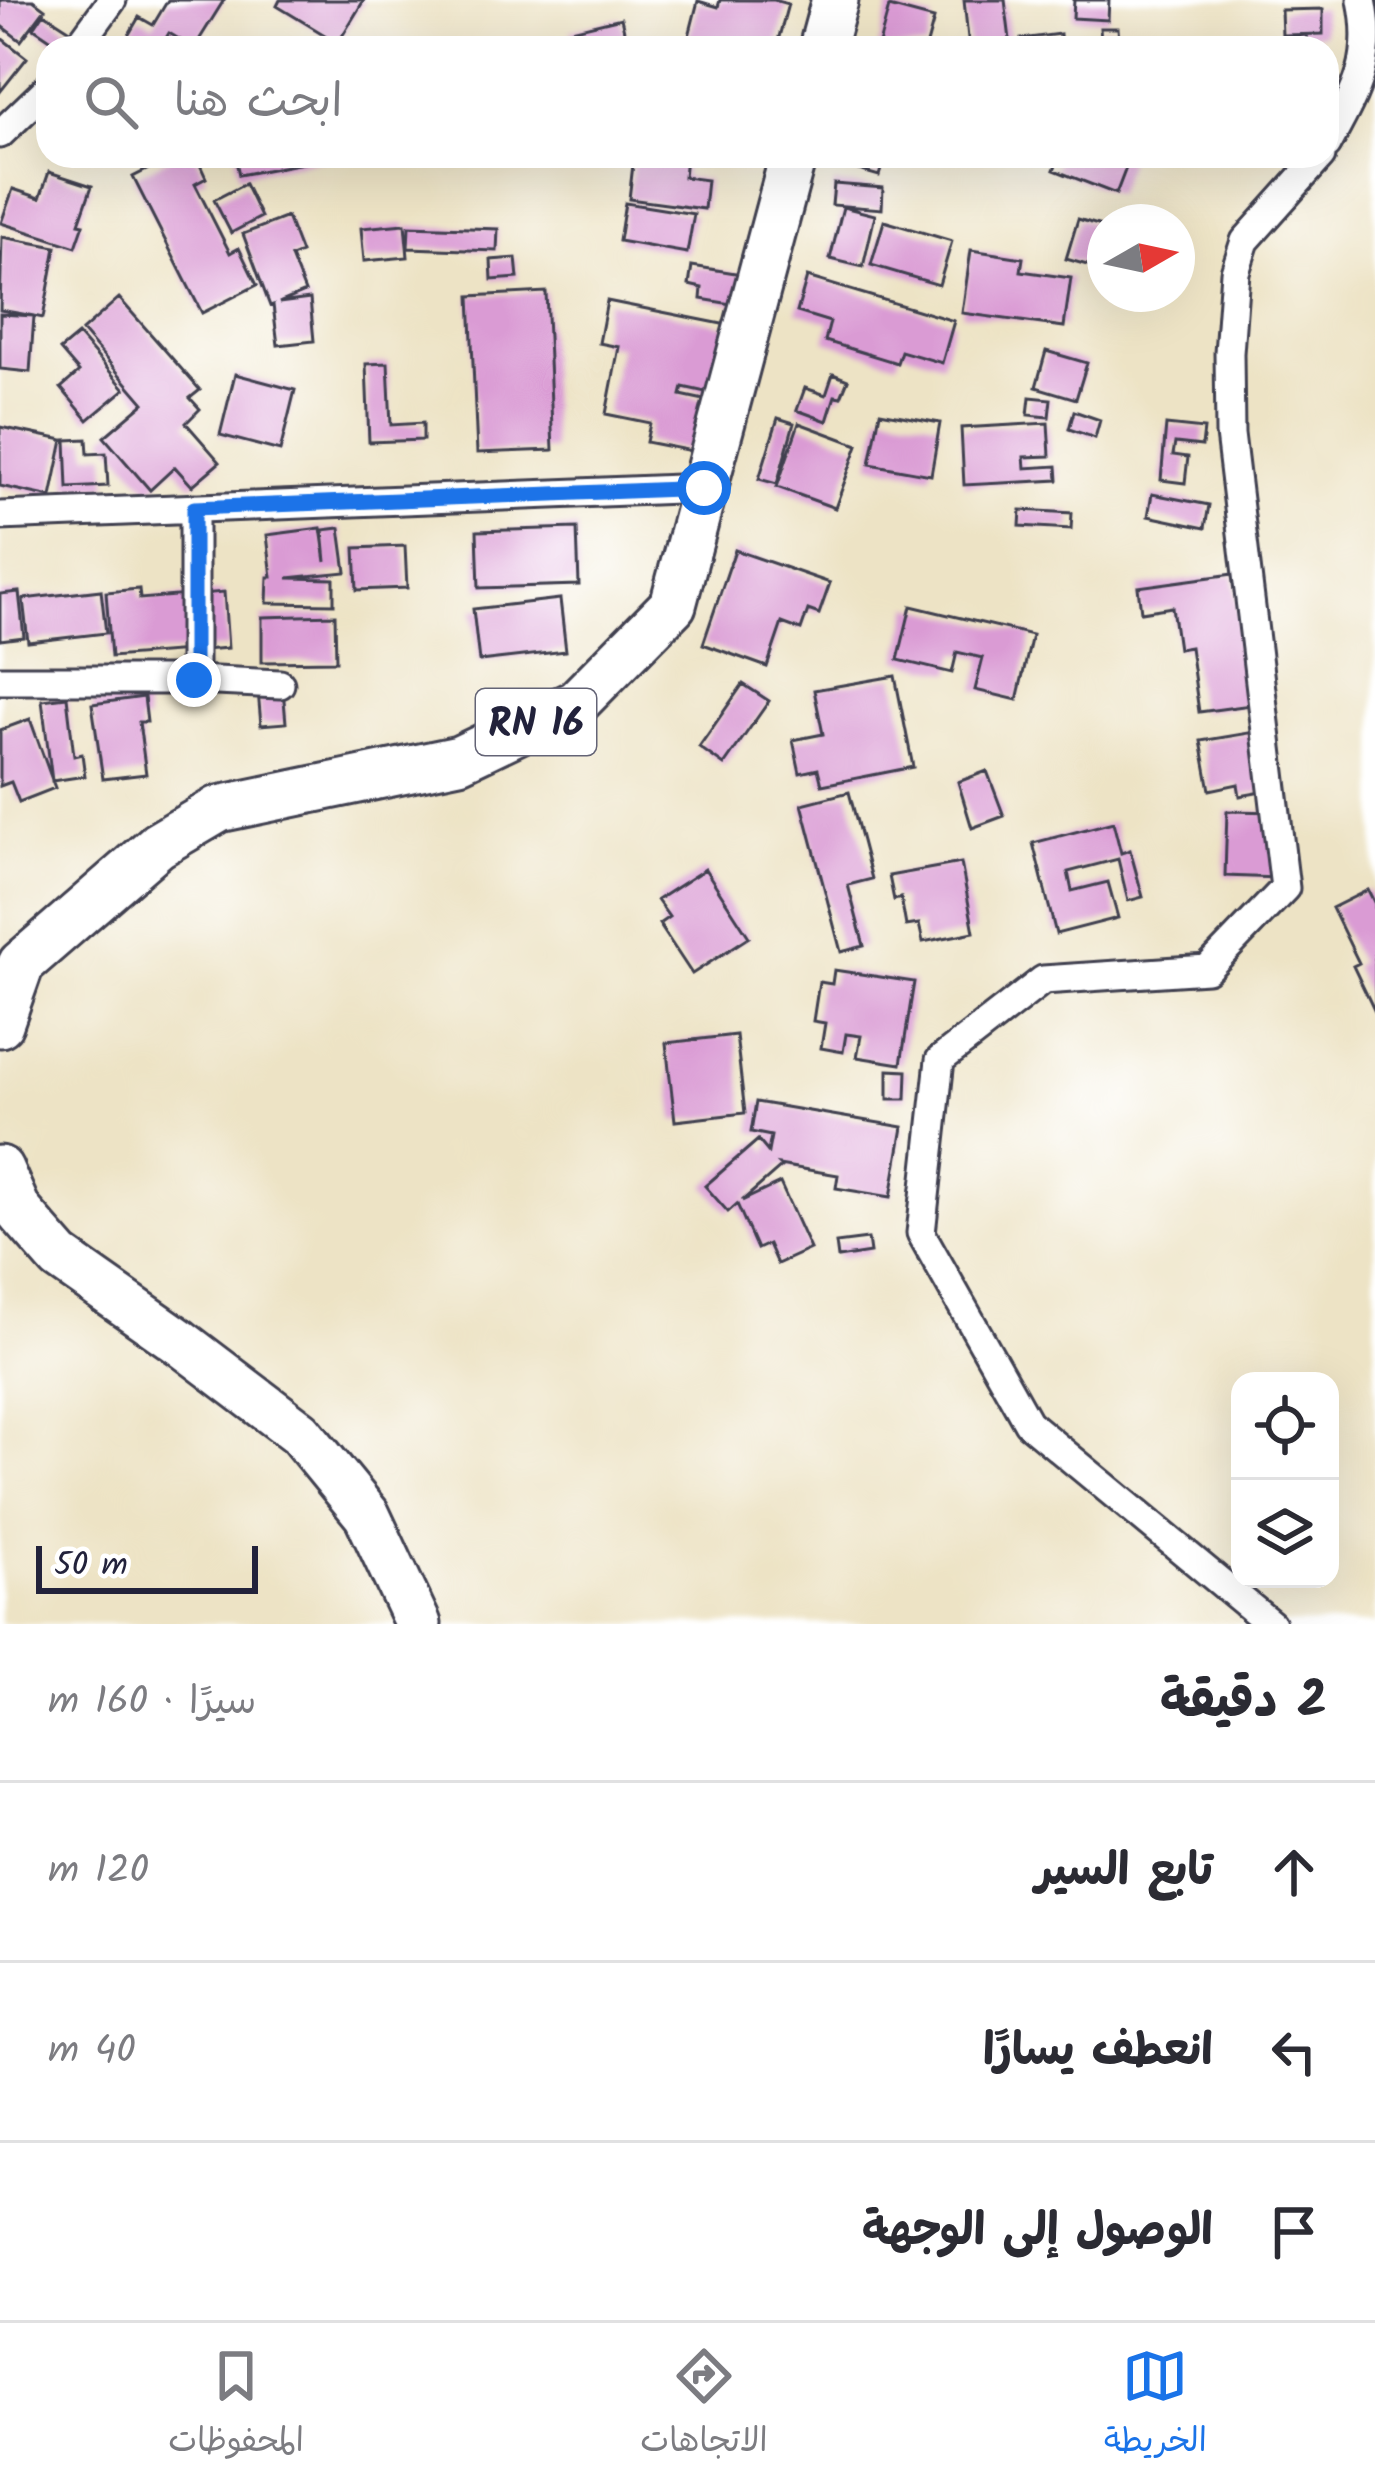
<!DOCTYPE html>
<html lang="ar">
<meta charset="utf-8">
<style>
body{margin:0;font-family:Kalam,"Playpen Sans Arabic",sans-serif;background:#f2f2f3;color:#2b2b33;direction:rtl}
.controls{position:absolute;right:36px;bottom:36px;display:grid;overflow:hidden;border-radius:24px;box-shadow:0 12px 48px #0002}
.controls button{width:108px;height:108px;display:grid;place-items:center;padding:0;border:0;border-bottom:3px solid #e1e1e2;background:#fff;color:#2b2b33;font:60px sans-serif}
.compass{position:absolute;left:1087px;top:204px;width:108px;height:108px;border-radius:50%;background:#fff;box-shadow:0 12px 48px #0002;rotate:81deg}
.scale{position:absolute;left:36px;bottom:30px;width:222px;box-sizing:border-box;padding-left:12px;border:6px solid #22223b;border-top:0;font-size:33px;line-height:42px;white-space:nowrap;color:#22223b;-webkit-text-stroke:9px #fff;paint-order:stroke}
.stop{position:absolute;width:36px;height:36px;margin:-27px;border:9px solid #1a73e8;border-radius:50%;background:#fff}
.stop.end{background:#1a73e8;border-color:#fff;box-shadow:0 3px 12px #0008}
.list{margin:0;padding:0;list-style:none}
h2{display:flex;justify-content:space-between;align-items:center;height:156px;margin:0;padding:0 48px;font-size:51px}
h2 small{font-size:39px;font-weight:400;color:#7c7c81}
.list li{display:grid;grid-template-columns:78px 1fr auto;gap:36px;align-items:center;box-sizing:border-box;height:180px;padding:0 48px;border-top:3px solid #e1e1e2}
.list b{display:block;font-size:45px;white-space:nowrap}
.list em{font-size:39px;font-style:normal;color:#7c7c81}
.icon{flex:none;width:66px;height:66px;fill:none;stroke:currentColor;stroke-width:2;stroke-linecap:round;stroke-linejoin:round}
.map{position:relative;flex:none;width:1375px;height:1624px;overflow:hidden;direction:ltr}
.search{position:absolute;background:#fff;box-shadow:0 12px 48px #0002;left:36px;right:36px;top:36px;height:132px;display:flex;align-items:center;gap:30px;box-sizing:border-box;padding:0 42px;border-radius:36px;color:#7c7c81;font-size:45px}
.sheet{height:696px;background:#fff}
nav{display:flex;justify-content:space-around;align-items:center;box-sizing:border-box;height:168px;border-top:3px solid #e1e1e2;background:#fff;font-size:33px;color:#7c7c81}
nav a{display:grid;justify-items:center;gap:6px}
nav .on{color:#1a73e8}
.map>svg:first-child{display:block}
.building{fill:#da9bd4}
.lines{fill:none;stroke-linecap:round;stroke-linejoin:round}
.minor-casing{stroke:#403f50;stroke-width:33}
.primary-casing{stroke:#403f50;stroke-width:51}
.minor{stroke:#fff;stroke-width:27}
.primary{stroke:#fff;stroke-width:45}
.route{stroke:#1a73e8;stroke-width:15}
.labels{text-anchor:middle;stroke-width:9;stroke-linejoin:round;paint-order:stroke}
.shield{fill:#fff;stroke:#646476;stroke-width:3}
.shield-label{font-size:39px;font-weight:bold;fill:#22223b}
</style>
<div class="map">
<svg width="1375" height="1624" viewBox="0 0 1375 1624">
<rect width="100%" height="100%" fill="#fff"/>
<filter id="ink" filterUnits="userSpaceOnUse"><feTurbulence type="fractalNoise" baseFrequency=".00833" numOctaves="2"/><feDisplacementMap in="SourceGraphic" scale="24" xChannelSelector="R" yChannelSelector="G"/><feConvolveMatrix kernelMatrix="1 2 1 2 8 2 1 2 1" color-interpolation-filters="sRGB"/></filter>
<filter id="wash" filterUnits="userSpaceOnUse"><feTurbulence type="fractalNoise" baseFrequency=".004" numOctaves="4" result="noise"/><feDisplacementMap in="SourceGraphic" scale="48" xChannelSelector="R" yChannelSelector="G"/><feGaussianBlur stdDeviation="2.7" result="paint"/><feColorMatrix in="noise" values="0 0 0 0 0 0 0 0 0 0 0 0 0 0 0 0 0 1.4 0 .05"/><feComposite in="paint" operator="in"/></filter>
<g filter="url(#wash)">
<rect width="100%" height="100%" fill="#ede3c5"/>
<g id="blocks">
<path class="building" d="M 0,0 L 33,0 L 45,9 L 21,41 L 0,25 Z
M 168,0 L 224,0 L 194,48 L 169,33 L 160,48 L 121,48 L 139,17 L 153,25 Z
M 280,0 L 364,0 L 338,43 L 277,6 Z
M 720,0 L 774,0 L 788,4 L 776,48 L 686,48 L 698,1 L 718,7 Z
M 964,0 L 1005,0 L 1011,48 L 969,48 Z
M 1074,0 L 1109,0 L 1108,20 L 1073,18 Z
M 889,7 L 934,19 L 926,48 L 878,48 Z
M 1323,9 L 1323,34 L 1282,35 L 1281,10 Z
M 44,13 L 72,31 L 62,47 L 34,28 Z
M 621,18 L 628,48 L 575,48 L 571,30 Z
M 1100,28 L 1118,28 L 1119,42 L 1101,42 Z
M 1060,34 L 1061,48 L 1022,48 L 1021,39 Z
M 1306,35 L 1308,46 L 1284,48 L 1282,38 Z
M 0,37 L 27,58 L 0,92 Z
M 174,156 L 196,156 L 206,178 L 195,184 L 230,253 L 239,248 L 257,285 L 202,313 L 133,177 Z
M 235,156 L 330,156 L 330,158 L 239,175 Z
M 634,156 L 686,156 L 684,177 L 707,180 L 704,209 L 629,199 Z
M 724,156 L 756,156 L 754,164 Z
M 851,156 L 885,156 L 879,176 L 848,167 Z
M 1059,156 L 1120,156 L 1129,160 L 1116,194 L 1054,170 Z
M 49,172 L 92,186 L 79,223 L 84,224 L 76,247 L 1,223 L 13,189 L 40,198 Z
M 245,184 L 261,217 L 231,233 L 214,200 Z
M 834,184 L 883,188 L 882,209 L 832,205 Z
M 625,203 L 694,214 L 687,253 L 619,241 Z
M 843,207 L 875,215 L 863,267 L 830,259 Z
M 287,217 L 301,253 L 291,257 L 305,292 L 279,303 L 310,299 L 314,341 L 278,345 L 273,305 L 270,306 L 243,234 Z
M 1078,219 L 1105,227 L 1105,257 L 1101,269 L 1066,259 Z
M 884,221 L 952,241 L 939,285 L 871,265 Z
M 405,224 L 408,257 L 364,261 L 361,228 Z
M 409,226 L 498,229 L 497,251 L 408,248 Z
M 2,237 L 56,247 L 43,318 L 34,316 L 30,372 L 0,369 L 0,314 L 34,316 L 0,310 Z
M 971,250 L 1023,258 L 1021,271 L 1071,278 L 1064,327 L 962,313 Z
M 516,258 L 518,278 L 492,280 L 491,260 Z
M 692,266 L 754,276 L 749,307 L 701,299 L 702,288 L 689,285 Z
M 807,277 L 954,321 L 942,363 L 901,351 L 897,363 L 825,341 L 830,322 L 797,312 Z
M 546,292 L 553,450 L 477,453 L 470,296 Z
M 119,298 L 200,390 L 190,398 L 200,409 L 186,423 L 220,462 L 192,486 L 175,467 L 150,490 L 104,437 L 144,403 L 82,331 Z
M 607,301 L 732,326 L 719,395 L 683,387 L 681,395 L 718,403 L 707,454 L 646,442 L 650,423 L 606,414 L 619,347 L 599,343 Z
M 78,335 L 125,389 L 88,420 L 61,388 L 79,372 L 60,350 Z
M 1046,351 L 1087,363 L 1076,399 L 1036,387 Z
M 388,363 L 391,425 L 423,423 L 423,440 L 369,442 L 366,364 Z
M 235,374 L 295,390 L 280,451 L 220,435 Z
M 833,374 L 848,380 L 841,397 L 835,396 L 827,421 L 797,410 L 805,388 L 826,395 Z
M 1030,397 L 1051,399 L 1049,417 L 1028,415 Z
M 1074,411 L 1100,420 L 1095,438 L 1069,429 Z
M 880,412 L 940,423 L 931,475 L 870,464 Z
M 778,418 L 794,423 L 777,484 L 759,479 Z
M 799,423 L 858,445 L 835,508 L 777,487 Z
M 1048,423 L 1050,456 L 1024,457 L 1025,468 L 1057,466 L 1058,480 L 964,485 L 961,428 Z
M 1166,425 L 1204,429 L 1202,446 L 1175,443 L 1173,455 L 1188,457 L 1185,483 L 1161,480 Z
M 0,427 L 63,440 L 51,497 L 0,486 Z
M 87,439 L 88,454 L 106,453 L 108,486 L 68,488 L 66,440 Z
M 1152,494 L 1209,505 L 1205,528 L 1148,516 Z
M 1021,510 L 1072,513 L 1071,529 L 1020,526 Z
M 321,528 L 326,562 L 323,530 L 340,528 L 346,572 L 288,578 L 334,579 L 334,604 L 267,603 L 268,577 L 272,577 L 267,535 Z
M 577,528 L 579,585 L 479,588 L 477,531 Z
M 405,546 L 407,588 L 357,590 L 355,548 Z
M 735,550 L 830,583 L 819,614 L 808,610 L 801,630 L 782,623 L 767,667 L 703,644 Z
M 1233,574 L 1251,705 L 1199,712 L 1190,647 L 1178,649 L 1172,607 L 1141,612 L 1138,587 Z
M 139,589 L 140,599 L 224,592 L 228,648 L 111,657 L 106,592 Z
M 101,590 L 106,633 L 28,642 L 23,599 Z
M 19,592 L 24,637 L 0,640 L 0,594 Z
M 560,599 L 566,651 L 479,661 L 473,609 Z
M 911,606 L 1032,635 L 1017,700 L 975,690 L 983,658 L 957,652 L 952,673 L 898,660 Z
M 335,615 L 336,661 L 262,662 L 262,617 Z
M 895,676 L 913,767 L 822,785 L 818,769 L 800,773 L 793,740 L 823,734 L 814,690 Z
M 282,677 L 286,723 L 261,725 L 257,679 Z
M 743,684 L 769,701 L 724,765 L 699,747 Z
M 67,697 L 74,756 L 82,754 L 85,776 L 52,781 L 42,700 Z
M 144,697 L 147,722 L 139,722 L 146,774 L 103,779 L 92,704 Z
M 30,719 L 55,788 L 19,802 L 11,782 L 0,786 L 0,730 Z
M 1267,730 L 1262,792 L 1240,796 L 1238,784 L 1210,790 L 1201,741 Z
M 987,771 L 1004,816 L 972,828 L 958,782 Z
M 849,792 L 872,879 L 848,885 L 864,946 L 841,952 L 802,804 Z
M 1227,811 L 1280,812 L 1278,878 L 1225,876 Z
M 1113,822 L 1121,853 L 1130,850 L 1143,897 L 1128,901 L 1118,859 L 1068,872 L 1072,891 L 1108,882 L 1118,918 L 1056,934 L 1033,843 Z
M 961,863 L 974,932 L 923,942 L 919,924 L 906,926 L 901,898 L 894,900 L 889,876 Z
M 705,869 L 749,937 L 692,974 L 659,924 L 669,917 L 657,900 Z
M 1368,890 L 1375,904 L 1375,1012 L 1353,966 L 1359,963 L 1332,908 Z
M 834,970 L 914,982 L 901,1064 L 857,1057 L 861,1036 L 846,1034 L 843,1052 L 821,1048 L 825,1023 L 813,1021 L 819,982 L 832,984 Z
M 736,1035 L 745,1113 L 675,1121 L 666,1043 Z
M 888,1070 L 907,1071 L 906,1099 L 888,1099 Z
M 756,1102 L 903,1127 L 891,1197 L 836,1188 L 838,1175 L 779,1165 L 781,1167 L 742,1201 L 780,1183 L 810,1249 L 777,1264 L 768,1244 L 757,1249 L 737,1204 L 728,1212 L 705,1186 L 758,1140 L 768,1152 L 771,1136 L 751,1132 Z
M 868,1239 L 870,1253 L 838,1258 L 836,1243 Z"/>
</g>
</g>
<g filter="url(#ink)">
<use href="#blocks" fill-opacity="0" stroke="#403f50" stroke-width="3"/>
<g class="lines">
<defs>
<path id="minor" d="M 77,48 L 112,0
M 0,134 L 48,88
M 1327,145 C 1355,93 1375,61 1362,0
M 0,516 L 704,488
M 0,680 L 194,680 L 280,684
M 194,680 L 194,508
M 1271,1624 L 1028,1423 L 921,1233 L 940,1060 L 1043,980 L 1207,969 L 1285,888 L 1230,434 L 1229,353 L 1235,272 L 1245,241 L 1321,156"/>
<path id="primary" d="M 822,48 L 835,0
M 0,1024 L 21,964 L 158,845 L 219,809 L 459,759 L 576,703 L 673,605 L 793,156
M 0,1169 L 18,1210 L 60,1258 L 180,1342 L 300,1433 L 367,1515 L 418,1624"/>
</defs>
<use href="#minor" class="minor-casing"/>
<use href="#primary" class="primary-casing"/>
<use href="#minor" class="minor"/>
<use href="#primary" class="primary"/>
</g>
</g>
<g class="lines" filter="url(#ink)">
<path class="route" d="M 194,680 L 194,508 L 704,488"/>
</g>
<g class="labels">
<rect class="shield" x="476" y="689" width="120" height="66" rx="9"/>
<g class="shield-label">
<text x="536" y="736">RN 16</text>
</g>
</g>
</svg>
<div class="controls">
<button><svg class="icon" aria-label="locate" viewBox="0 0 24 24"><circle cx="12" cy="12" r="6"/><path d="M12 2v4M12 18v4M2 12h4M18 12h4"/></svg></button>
<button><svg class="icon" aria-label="layers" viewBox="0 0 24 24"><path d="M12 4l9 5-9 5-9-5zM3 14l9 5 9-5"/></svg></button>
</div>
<svg class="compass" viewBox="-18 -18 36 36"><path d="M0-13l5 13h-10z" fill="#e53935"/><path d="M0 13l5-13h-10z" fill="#7c7c81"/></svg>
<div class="scale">50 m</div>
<div class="stop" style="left:704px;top:488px"></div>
<div class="stop end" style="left:194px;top:680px"></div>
<div class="search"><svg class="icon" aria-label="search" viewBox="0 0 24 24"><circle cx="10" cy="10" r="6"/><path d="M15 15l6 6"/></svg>ابحث هنا</div>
</div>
<section class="sheet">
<h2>2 دقيقة<small>سيرًا · 160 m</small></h2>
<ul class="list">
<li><svg class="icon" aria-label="ahead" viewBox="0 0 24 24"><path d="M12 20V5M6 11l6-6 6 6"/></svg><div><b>تابع السير</b></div><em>120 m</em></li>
<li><svg class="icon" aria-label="left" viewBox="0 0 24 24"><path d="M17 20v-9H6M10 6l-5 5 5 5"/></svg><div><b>انعطف يسارًا</b></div><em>40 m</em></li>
<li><svg class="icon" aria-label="arrive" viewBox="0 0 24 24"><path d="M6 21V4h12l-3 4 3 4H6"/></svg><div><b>الوصول إلى الوجهة</b></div></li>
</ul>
</section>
<nav>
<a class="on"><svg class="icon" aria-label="map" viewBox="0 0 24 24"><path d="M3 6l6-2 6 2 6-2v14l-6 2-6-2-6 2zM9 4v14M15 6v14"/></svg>الخريطة</a>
<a><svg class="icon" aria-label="directions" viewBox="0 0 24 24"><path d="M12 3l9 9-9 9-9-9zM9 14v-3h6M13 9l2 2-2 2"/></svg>الاتجاهات</a>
<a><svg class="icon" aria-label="saved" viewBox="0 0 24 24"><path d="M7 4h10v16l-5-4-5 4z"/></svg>المحفوظات</a>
</nav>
